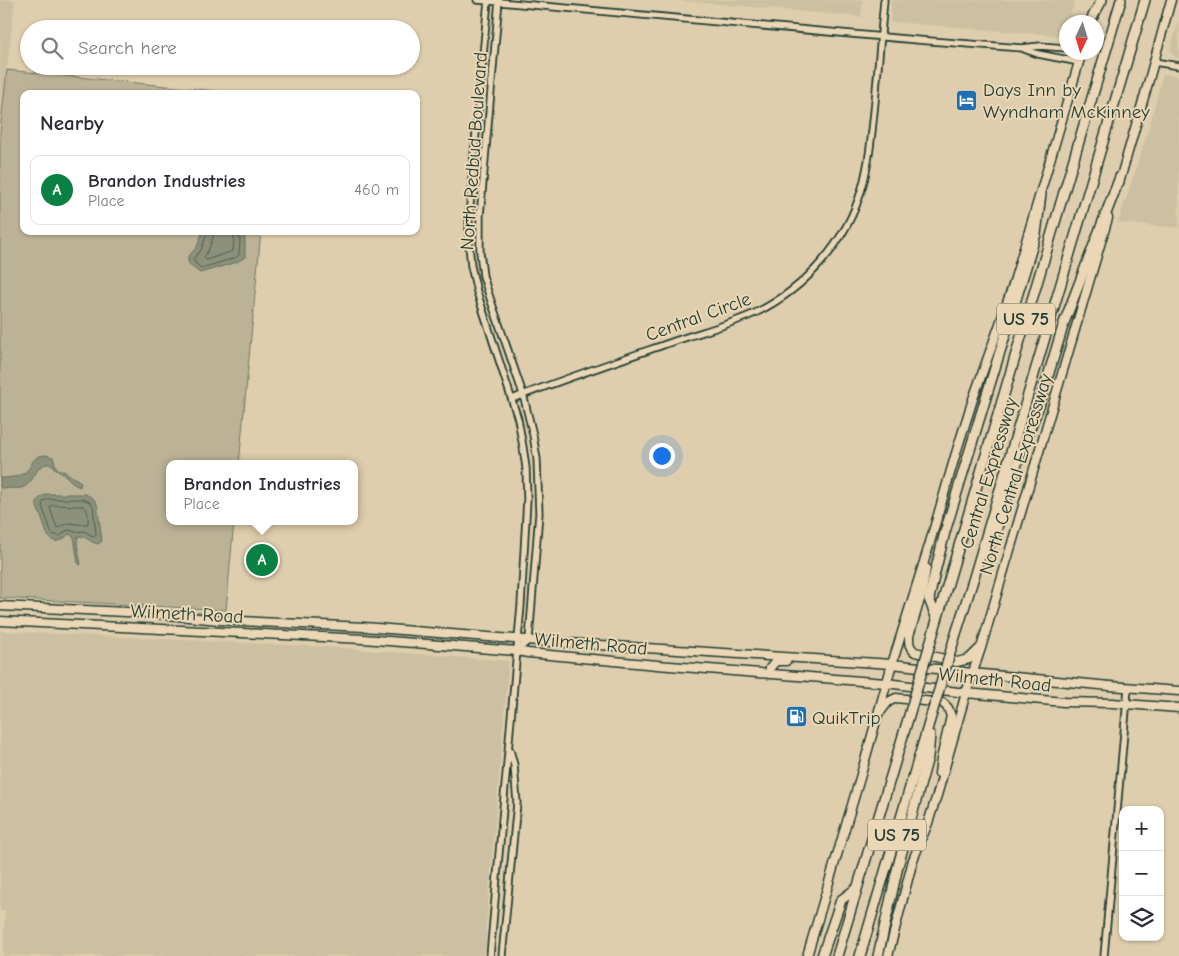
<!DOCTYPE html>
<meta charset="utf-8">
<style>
body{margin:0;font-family:"Comic Neue",sans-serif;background:#f2f2f3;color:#2b2b33}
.controls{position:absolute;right:15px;bottom:15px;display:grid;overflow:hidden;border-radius:10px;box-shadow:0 1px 4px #0004}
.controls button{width:45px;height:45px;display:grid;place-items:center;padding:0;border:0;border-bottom:1px solid #e1e1e2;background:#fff;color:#2b2b33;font:25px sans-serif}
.compass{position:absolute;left:1059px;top:15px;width:45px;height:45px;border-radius:50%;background:#fff;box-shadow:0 1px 4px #0004;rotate:184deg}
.you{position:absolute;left:661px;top:455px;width:18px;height:18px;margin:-12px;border:4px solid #fff;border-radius:50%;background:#1a73e8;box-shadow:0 0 0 8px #1a73e833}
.badge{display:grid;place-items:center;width:32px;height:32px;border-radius:50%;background:#0b8043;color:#fff;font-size:16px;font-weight:700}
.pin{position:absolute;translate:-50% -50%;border:2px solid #fff;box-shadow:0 1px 5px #0006}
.popup{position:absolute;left:166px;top:460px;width:192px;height:65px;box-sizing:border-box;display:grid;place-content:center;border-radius:10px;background:#fff;filter:drop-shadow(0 1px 4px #0005);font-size:16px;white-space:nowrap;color:#7c7c81}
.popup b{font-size:19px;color:#2b2b33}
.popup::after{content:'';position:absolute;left:50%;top:100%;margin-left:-10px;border:10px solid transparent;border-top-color:#fff}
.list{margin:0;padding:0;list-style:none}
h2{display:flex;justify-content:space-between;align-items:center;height:65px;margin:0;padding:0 20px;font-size:21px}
h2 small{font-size:16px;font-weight:400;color:#7c7c81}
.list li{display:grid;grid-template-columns:32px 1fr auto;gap:15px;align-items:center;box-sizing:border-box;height:70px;margin:0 10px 10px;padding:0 10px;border:1px solid #e1e1e2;border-radius:10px}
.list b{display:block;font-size:19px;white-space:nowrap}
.list p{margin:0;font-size:16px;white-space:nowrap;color:#7c7c81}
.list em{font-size:16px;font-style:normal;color:#7c7c81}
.icon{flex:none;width:28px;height:28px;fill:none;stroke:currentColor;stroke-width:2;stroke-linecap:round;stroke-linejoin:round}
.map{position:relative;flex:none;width:1179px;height:956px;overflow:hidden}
.search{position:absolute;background:#fff;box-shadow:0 1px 4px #0004;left:20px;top:20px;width:400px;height:55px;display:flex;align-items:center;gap:12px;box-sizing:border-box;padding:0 18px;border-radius:28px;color:#7c7c81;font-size:19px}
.panel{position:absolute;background:#fff;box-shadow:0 1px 4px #0004;left:20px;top:90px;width:400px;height:145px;border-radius:10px}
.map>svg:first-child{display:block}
.built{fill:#cdc0a2}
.green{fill:#bcb397;stroke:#6e7866}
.water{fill:#8d917a;stroke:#616f5e}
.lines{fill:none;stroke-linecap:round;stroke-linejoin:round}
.shore{stroke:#4b5f50;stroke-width:1}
.minor-casing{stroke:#1f3d34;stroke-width:9}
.major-casing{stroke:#1f3d34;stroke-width:11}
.highway-casing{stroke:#1f3d34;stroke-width:12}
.minor{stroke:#ebd7b5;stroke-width:5.5}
.major{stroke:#ebd7b5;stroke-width:8}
.highway{stroke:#ebd7b5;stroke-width:9}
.highway-bridge-casing{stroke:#1f3d34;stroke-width:12;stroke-linecap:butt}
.highway-bridge{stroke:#ebd7b5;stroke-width:9}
.labels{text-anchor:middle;stroke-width:4;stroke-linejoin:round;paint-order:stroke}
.shield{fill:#ebd7b5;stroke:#5c6b5b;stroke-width:1}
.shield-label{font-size:18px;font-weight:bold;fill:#1f3d34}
.poi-label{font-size:19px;fill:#1f3d34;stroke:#ebd7b5;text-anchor:start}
.street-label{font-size:19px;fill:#1f3d34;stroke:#ebd7b5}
</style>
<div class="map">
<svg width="1179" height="956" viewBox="0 0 1179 956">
<rect width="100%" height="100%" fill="#dfcead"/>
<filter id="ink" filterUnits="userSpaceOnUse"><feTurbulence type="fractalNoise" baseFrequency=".02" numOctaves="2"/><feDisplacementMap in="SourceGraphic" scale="10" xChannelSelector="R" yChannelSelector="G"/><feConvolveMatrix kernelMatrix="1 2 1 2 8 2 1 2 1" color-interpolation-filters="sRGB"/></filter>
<g filter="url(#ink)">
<path class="built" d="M 0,0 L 15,0 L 0,132 Z
M 672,0 L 863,0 L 861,17 Z
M 891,0 L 1075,0 L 1069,22 L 1066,22 L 1065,36 L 890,22 Z
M 1179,20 L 1179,58 L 1175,58 L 1170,50 Z
M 1163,74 L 1179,76 L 1179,228 L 1118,223 L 1148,131 Z
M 0,631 L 328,647 L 509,661 L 486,926 L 486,943 L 484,956 L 3,956 L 5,912 L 0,911 Z"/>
<path class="green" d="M 7,70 L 246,94 L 24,94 L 24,231 L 261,231 L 239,464 L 170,464 L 170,521 L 234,521 L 226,610 L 0,598 L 0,132 Z"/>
<path class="water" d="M 203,231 L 243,231 L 245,240 L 245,257 L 237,262 L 200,273 L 192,267 L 188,262 L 188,257 L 197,247 Z
M 45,455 L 53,457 L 56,467 L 58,469 L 65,472 L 81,482 L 80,487 L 75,485 L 66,476 L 58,471 L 55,469 L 53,465 C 36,459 37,480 24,487 C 20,489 16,488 12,488 C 7,489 4,489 0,487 L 0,478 C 8,478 18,477 24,473 C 34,466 30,456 45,455 Z
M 46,494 L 85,494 L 93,498 L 97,504 L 102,541 L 98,544 C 91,543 86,536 78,536 L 77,543 L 81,565 L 78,563 L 74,537 L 69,534 C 51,552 46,533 42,518 C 40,513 36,508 37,502 C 38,498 42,497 46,494 Z"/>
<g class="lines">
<path class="shore" d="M 208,231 L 201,250 L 193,259 L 196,264 L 201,268 L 235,258 L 239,255 L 240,240 L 239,231
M 214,231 C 213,240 209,250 204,257 L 206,260 L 233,251 L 234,240 L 233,231
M 48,499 L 83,499 L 90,502 L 93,506 L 96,535 L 93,536 L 84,531 L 75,532 L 70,530 L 66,531 L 60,536 L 52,534 L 42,506 L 43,502 Z
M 52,505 L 82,506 C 89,508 88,517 88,524 C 81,525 76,524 70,523 C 65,523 61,527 57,528 L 50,508 Z"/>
<defs>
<path id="minor" d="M 477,0 L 917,40 L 1022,48 L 1040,46 L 1066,48
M 488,0 L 473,166 L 469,218 L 469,245 L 471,266 L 477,292 L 518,419 L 523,447 L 526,468 L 527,499 L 521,605 L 490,956
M 499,0 L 480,216 L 480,252 L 483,276 L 489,295 L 523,394 L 533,435 L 537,459 L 539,513 L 529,640 L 517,651
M 1024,49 L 1038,54 L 1079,62
M 1154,62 L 1179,66
M 512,399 C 564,379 617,361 669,343 C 697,333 727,326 755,313 C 805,289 847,242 862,188 C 870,160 872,130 875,102 C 878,68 881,34 884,0
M 502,956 L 517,803 L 514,765 L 510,750
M 1104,956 L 1128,688"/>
<path id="major" d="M 1119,183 L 1147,87 L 1171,0
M 926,568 L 922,593 L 909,636 C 909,644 909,647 915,652 L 957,662 L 969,659 L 979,649
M 0,606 L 147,613 L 219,620 L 364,627 L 538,641 L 892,664 L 972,673 L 1110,686 L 1179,691
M 0,621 L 363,639 L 517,651 L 528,653 L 657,665 L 886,683 L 966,693 L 1064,702 L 1112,703 L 1179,708
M 769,674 L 770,668 L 776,661 L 786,661
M 881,711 L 888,702 L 896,698 L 943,703 L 948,708 L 951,716 L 941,759 L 939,773
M 807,956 L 860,778 L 892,664 L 928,549 L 956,453 L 973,399 L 1002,318 L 1013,285 L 1082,52
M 888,956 L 913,860 L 928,823 L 938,792 L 966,693 L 981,648 L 1108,218"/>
<path id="highway" d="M 1092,18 L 1102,0
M 985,554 L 995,534 L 1022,448 L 1039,406 L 1064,323 L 1120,177
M 937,619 L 929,599 L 935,572 L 945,532 L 969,453 L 1036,234 L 1041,194
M 932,637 L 1121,0
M 954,640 L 974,577 L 1145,0
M 822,956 L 841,900 L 857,888
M 837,956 L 908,719
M 860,956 L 932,713
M 878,956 L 898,866 L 928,757 L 930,735"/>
</defs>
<use href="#minor" class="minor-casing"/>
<use href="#major" class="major-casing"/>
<use href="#highway" class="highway-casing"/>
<use href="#minor" class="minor"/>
<use href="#major" class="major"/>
<use href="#highway" class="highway"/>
<defs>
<path id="highway-bridge" d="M 932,713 L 954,640
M 908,719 L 932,637"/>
</defs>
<use href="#highway-bridge" class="highway-bridge-casing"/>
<use href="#highway-bridge" class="highway-bridge"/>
</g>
</g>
<defs>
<symbol id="hotel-square" viewBox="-11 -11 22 22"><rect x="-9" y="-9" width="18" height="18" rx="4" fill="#1f6fb2" stroke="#ebd7b5"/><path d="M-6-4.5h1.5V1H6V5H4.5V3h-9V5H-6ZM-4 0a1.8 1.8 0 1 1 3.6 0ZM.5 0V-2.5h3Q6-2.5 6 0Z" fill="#fff"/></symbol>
<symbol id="fuel-square" viewBox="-11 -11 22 22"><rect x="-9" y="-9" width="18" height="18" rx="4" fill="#1f6fb2" stroke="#ebd7b5"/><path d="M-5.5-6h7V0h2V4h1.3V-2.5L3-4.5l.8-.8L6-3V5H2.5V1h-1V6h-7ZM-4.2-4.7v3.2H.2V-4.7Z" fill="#fff"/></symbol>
</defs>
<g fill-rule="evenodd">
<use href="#hotel-square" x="954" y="88" width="25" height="25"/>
<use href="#fuel-square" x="784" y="704" width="25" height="25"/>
</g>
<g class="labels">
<g class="shield">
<rect x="997" y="303.5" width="58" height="31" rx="4"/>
<rect x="868" y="819.5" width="58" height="31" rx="4"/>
</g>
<g class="shield-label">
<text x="1026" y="325">US 75</text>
<text x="897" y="841">US 75</text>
</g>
<g class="poi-label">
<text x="983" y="96">Days Inn by<tspan x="983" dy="22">Wyndham McKinney</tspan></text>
<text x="812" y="724">QuikTrip</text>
</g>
<g class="street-label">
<text transform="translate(473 151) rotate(-86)" y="7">North Redbud Boulevard</text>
<text transform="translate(698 316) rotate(-20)" y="7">Central Circle</text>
<text transform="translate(988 473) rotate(-73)" y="7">Central Expressway</text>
<text transform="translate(1015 474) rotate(-73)" y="7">North Central Expressway</text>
<text transform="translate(187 613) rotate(3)" y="7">Wilmeth Road</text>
<text transform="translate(591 643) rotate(5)" y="7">Wilmeth Road</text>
<text transform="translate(995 679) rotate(6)" y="7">Wilmeth Road</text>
</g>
</g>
</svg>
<div class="controls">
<button>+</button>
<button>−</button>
<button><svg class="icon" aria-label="layers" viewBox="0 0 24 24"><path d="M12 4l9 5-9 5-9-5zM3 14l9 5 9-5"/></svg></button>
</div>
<svg class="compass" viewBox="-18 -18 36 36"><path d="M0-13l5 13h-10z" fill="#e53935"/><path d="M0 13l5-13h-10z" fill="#7c7c81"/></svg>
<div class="you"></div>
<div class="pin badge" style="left:262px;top:560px">A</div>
<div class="popup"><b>Brandon Industries</b>Place</div>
<div class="search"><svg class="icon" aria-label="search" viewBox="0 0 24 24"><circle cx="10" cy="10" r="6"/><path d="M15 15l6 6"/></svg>Search here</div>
<section class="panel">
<h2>Nearby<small></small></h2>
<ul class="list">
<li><span class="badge">A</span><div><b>Brandon Industries</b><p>Place</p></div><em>460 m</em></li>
</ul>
</section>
</div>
